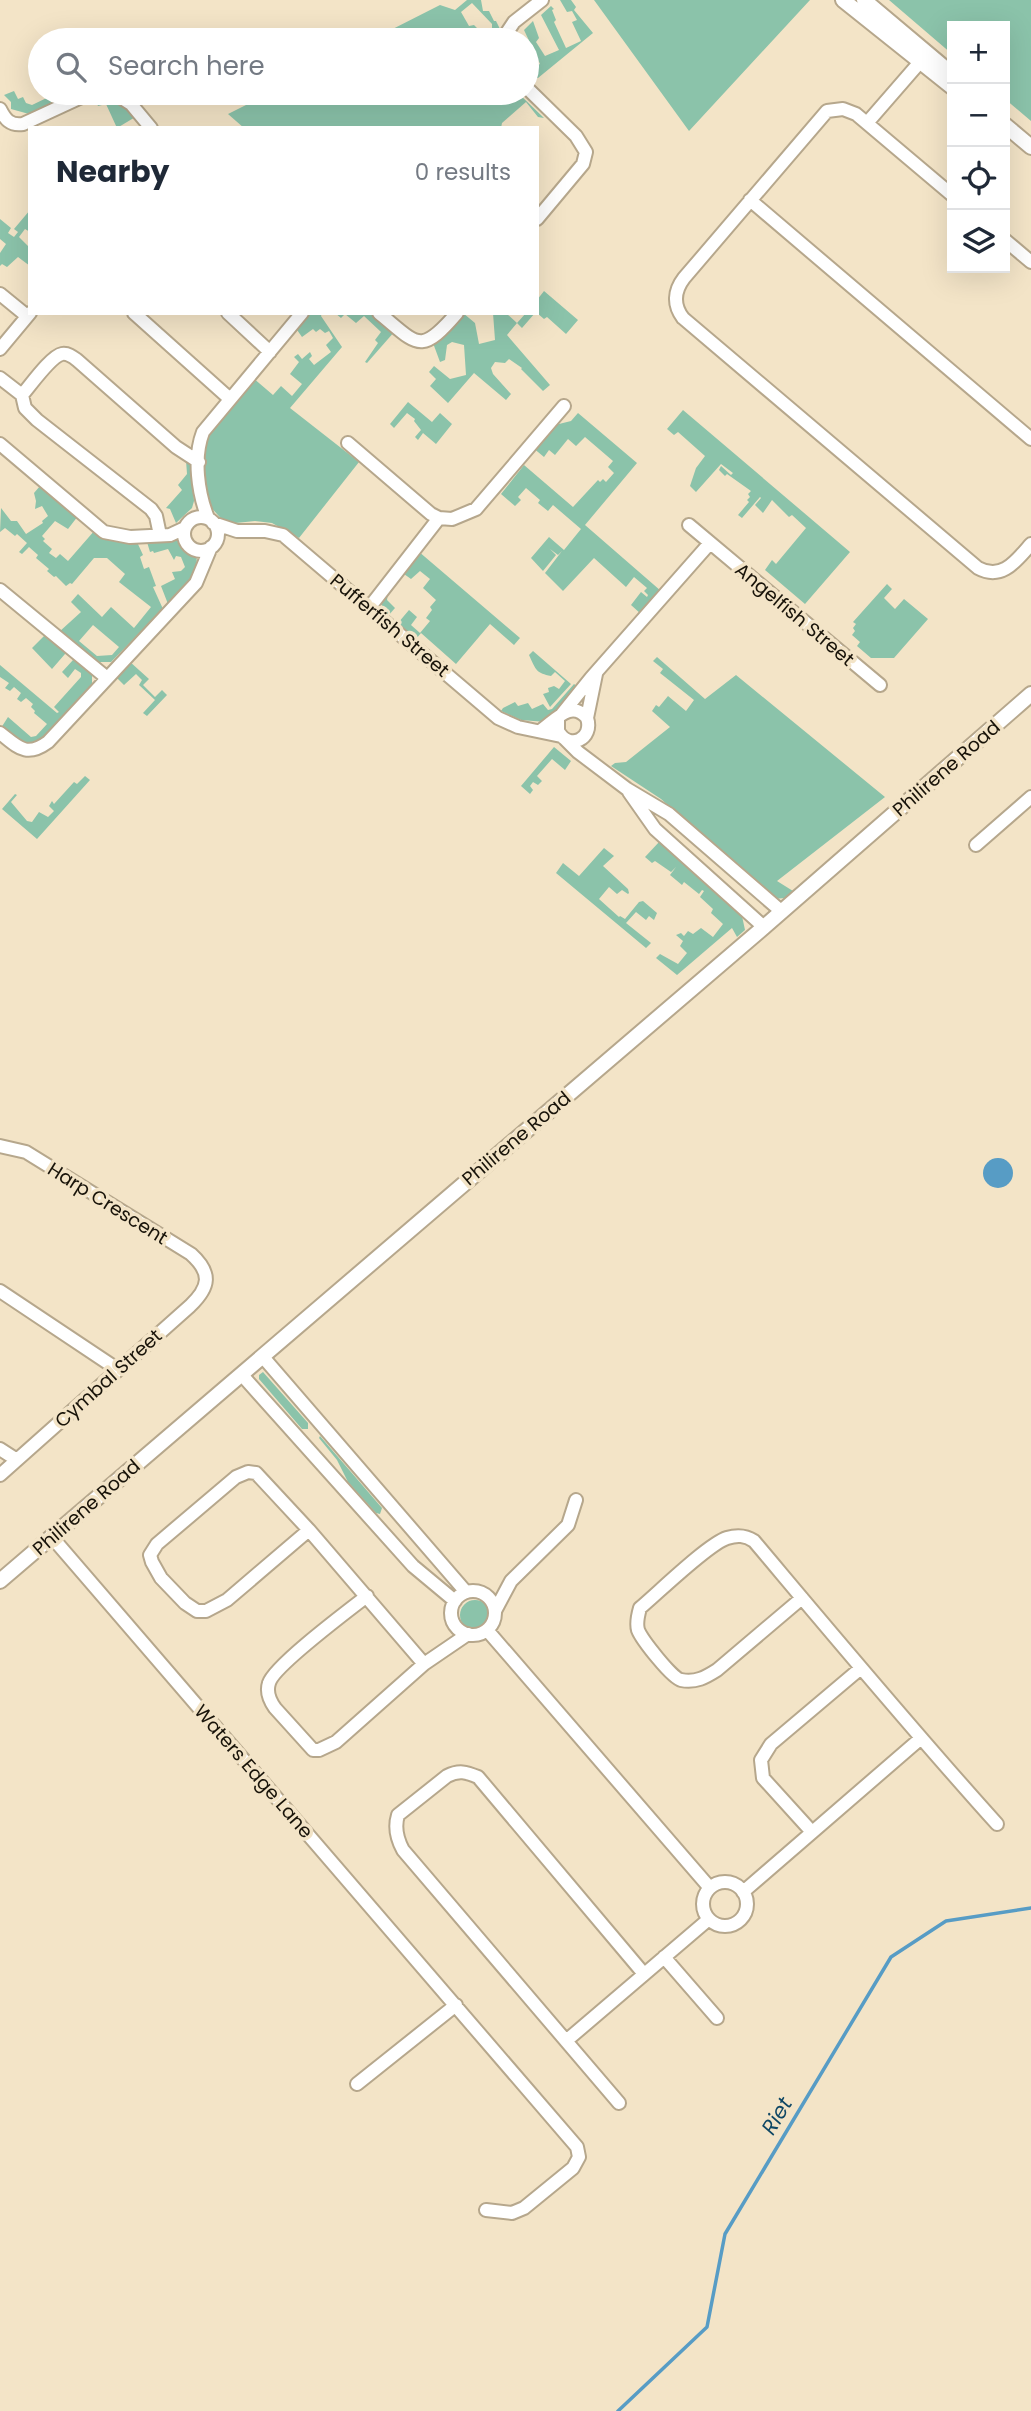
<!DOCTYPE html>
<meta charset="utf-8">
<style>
body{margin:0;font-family:Poppins,sans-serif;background:#f2f2f3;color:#1f2937}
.controls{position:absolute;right:21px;top:21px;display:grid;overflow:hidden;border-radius:0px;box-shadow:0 7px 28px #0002}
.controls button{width:63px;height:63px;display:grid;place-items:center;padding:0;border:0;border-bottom:2px solid #e0e1e3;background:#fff;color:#1f2937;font:35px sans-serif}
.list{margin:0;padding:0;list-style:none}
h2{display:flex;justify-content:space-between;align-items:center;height:91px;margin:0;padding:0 28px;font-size:30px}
h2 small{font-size:23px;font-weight:400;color:#747a83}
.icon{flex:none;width:38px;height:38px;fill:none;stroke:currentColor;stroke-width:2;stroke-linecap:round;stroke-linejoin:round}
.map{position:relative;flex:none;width:1031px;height:2411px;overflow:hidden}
.search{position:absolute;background:#fff;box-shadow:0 7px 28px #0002;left:28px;top:28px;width:511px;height:77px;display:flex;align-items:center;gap:18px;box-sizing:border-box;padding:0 24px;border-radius:38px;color:#747a83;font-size:26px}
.panel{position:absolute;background:#fff;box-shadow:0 7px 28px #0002;left:28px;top:126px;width:511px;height:189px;border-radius:0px}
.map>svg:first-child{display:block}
.green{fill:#8bc3aa;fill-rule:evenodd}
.water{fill:#579cc5}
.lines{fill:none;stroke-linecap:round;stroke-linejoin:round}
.stream{stroke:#579cc5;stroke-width:3.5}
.minor-casing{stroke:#b6a78c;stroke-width:16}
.tertiary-casing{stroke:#b6a78c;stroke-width:18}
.minor{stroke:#fff;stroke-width:12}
.tertiary{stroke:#fff;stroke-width:14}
.labels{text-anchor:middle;stroke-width:7;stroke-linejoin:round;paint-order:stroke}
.street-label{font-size:19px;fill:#181309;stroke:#f3e4c7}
.water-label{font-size:21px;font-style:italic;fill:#0f4764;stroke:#f3e4c7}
</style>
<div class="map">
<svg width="1031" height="2411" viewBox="0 0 1031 2411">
<rect width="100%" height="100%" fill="#f3e4c7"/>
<path class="green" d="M 467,0 L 481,0 L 483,11 L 489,11 L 494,21 L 496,21 L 500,29 L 499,34 L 492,28 L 492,24 L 472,3 L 461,12 L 469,26 L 474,25 L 489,40 L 481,38 L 478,40 L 371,40 L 440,5 L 455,10 Z
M 560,0 L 571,0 L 576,7 L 574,10 L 593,33 L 538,78 L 527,77 L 527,71 L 540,64 L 524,30 L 533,21 L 539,38 L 536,42 L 545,56 L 559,50 L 541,15 L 551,6 L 554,9 L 552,10 L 556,20 L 554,22 L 566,48 L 581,41 L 572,22 L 577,20 L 572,11 L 567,12 Z
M 594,0 L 810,0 L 689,131 Z
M 889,0 L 1031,0 L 1031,121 L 1005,99 L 1005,26 L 952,26 L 952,54 Z
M 14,91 L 18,99 L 23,97 L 26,103 L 32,105 L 57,93 L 72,93 L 54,102 L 51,101 L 51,103 L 29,114 L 11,109 L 11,102 L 4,95 Z
M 101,93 L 109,94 L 137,116 L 117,128 L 106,104 L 98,106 L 93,95 Z
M 270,93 L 518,93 L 544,118 L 538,117 L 526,102 L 502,123 L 501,128 L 244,128 L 228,114 Z
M 30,210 L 30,232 L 25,229 L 19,237 L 30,248 L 30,266 L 18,257 L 7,267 L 2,264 L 0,266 L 0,253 L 6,244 L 0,239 L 0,219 L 11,228 L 8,233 L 14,237 L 18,232 L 14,229 Z
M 544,291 L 578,320 L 566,334 L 547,317 L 544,319 L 537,313 L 537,300 Z
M 307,313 L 322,313 L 321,316 L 342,347 L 290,408 L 359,462 L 299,538 L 272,523 L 255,521 L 226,524 L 207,503 L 203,474 L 205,438 L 252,377 L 273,395 L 281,386 L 292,396 L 302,384 L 290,374 L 299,362 L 294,357 L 298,354 L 302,359 L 310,352 L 312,356 L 309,359 L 314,365 L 331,352 L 326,345 L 333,338 L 329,331 L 325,333 L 320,329 L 316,332 L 313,329 L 302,337 L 295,327 L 304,319 L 306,320 L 305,316 Z
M 335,313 L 373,313 L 395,331 L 367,363 L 365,362 L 378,343 L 375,340 L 381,332 L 364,316 L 356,323 L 345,314 L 341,318 Z
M 463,313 L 475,323 L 479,344 L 495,340 L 493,313 L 506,313 L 517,323 L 526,313 L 535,313 L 522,328 L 517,323 L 507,335 L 550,385 L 543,391 L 521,369 L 522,368 L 509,359 L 505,363 L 495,362 L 491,368 L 493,374 L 511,394 L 506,400 L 474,373 L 448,403 L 430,386 L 436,379 L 429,372 L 434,366 L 450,379 L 466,375 L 464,345 L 452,342 L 447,345 L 445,360 L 440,362 L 433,343 Z
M 408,402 L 432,422 L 440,413 L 452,424 L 436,444 L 423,433 L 418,440 L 415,437 L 421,430 L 414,421 L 415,419 L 407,413 L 394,428 L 390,424 Z
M 683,410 L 850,552 L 805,604 L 765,570 L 772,560 L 776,564 L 806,528 L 792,515 L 789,517 L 772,500 L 763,513 L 755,505 L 761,498 L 760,497 L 742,518 L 738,515 L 749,502 L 747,500 L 750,497 L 748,494 L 751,491 L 727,474 L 725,476 L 719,470 L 721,466 L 731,475 L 733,473 L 721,464 L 696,492 L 690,486 L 696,468 L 705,456 L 678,432 L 674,435 L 667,429 Z
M 578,413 L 637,463 L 585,525 L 661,591 L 641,614 L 631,605 L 641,592 L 647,597 L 648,595 L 644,591 L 647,588 L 634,577 L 626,587 L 594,558 L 563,591 L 545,573 L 562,551 L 558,555 L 550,549 L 556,555 L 543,571 L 531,558 L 549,537 L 564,550 L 581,529 L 553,505 L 548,511 L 538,503 L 540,500 L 526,488 L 518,497 L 521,500 L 515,506 L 501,494 L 524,465 L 573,507 L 598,480 L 600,482 L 603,479 L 606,482 L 614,473 L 608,467 L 613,461 L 585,437 L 576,446 L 568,439 L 555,455 L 549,450 L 544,457 L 532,447 L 551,426 L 571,421 Z
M 186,460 L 192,465 L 194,501 L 192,508 L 176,523 L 170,509 L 166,508 L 182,490 L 178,485 L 187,474 Z
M 40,486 L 78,516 L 68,529 L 55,521 L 42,536 L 45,539 L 43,541 L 52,549 L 49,553 L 56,558 L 60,554 L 68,561 L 95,530 L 137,542 L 143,555 L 140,557 L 144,569 L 149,567 L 156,586 L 153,587 L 163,609 L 111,662 L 97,662 L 59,632 L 81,612 L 71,602 L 78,594 L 102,617 L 111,607 L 134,628 L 151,607 L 119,582 L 125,574 L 107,558 L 94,558 L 72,584 L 70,583 L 66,586 L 56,576 L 54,577 L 47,571 L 49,569 L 36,558 L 38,555 L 29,547 L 22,554 L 19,552 L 27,543 L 17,534 L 15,536 L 5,528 L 0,532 L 1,508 L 11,521 L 17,521 L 26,534 L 43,523 L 42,521 L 48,516 L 42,506 L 35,509 L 36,501 L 34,493 ZM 93,625 L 119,647 L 112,655 L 97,656 L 79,641 Z
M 177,538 L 196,555 C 201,575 180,591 168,604 L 161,586 L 175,579 L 172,572 L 181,571 L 185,567 L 181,557 L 176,556 L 174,560 L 168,549 L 154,553 L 153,551 L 150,552 L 147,542 Z
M 418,551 L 520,638 L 514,645 L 490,624 L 456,664 L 421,633 L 416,639 L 398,623 L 409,610 L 417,617 L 411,625 L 420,633 L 430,621 L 426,618 L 432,610 L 430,607 L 436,600 L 423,588 L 430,579 L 420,571 L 411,579 L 404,574 L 388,593 L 387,600 L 395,608 L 388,616 L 383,610 L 381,602 Z
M 887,584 L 892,589 L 884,598 L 895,609 L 904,599 L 928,619 L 894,658 L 871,658 L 857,646 L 860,642 L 852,635 L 855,631 L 853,628 L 856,624 L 853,622 Z
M 46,634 L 65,650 L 65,654 L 52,669 L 32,648 Z
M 533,651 L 571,684 L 550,707 L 543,694 L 549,692 L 548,688 L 554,686 L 559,689 L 565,681 L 555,672 L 551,676 C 537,673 536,671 529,655 Z
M 657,657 L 705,699 L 736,675 L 885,797 L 777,881 L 793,891 L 785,898 L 774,899 L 661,799 L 611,766 L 615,763 L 626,762 L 670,727 L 652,711 L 656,705 L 659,707 L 668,696 L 686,711 L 694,700 L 660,673 L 663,669 L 653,661 Z
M 76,659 L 92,675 L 92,685 L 41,740 L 23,744 L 1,728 L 8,717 L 31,737 L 36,736 L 47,724 L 34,713 L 35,711 L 31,707 L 33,704 L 26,698 L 21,702 L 17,699 L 21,693 L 14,687 L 10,691 L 5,688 L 9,683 L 0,677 L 0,665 L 57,713 L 59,712 L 54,707 L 81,677 L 81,673 L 75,669 L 68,678 L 62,672 L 73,660 Z
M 129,661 L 149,679 L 143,685 L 155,697 L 162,690 L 167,695 L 147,716 L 143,713 L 155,700 L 139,685 L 142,680 L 136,674 L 124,685 L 115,676 Z
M 574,684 L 578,687 L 546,722 L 521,720 L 501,711 L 503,708 L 515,702 L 518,706 L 528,703 L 532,709 L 543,704 L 548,710 L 552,709 Z
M 554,747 L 571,761 L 565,770 L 552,759 L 537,776 L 542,781 L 538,785 L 533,782 L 530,786 L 533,790 L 530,794 L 521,786 Z
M 85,776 L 90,780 L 37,839 L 2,809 L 15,794 L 17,795 L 11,802 L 27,821 L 32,822 L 39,812 L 48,817 L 54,811 L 49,806 L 52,801 L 54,804 L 74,782 L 77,784 Z
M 660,841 L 742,916 L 745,930 L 737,937 L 732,928 L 677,975 L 656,958 L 660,954 L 678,964 L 687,953 L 680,946 L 683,941 L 676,935 L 681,933 L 684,936 L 688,931 L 693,934 L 701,928 L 713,937 L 723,924 L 711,913 L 713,909 L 700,897 L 704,891 L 702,890 L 699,894 L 684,882 L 682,885 L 670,875 L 676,867 L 671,872 L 655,861 L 652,863 L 645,857 Z
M 604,848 L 614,856 L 603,866 L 628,889 L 629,893 L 628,894 L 622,890 L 617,894 L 609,887 L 599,899 L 619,917 L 620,916 L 625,919 L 639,902 L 643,901 L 657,913 L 654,920 L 649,916 L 646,920 L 636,912 L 626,923 L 651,943 L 646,948 L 556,873 L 563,863 L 579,876 Z
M 263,1372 L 308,1423 L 308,1429 L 302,1429 L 259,1379 L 259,1375 Z
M 320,1436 L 382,1508 L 380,1514 L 376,1513 L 348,1482 L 337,1460 L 319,1438 Z
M460 1615a15 15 0 1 1 30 0a15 15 0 1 1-30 0Z"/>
<path class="water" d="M983 1173a15 15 0 1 1 30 0a15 15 0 1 1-30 0Z"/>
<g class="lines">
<path class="stream" d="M 618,2411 L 707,2327 L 725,2234 L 891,1957 L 946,1921 L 1031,1908"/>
<defs>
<path id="minor" d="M 502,40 L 514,22 L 542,0
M 527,88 L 576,136 L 586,152 L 583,164 L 537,219
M 114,93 L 131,104 L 151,128
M 0,109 C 5,119 10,126 23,124 L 90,93
M 867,123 L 920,62
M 952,195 L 856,114 L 843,109 L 827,111 L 684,278 C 674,291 673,305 683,318 L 978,568 C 1002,581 1016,561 1031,544
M 750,200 L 1031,439
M 1005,240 L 1031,262
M 0,294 L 27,316
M 134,313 L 230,399
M 228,313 L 270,352
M 379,313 C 418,345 420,356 457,313
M 0,349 L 30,313
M 0,378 L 22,395 L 25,408 L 37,420 L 151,509 L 156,516 L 160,535
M 22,395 C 30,386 51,356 62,354 C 68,353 73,357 77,360 L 176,447 L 199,462
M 348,443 L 431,514 L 439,518 L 452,519 L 476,509 L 564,406
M 0,444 L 104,532 L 130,537 L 170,535 L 185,528
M184 534a17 17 0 1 1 34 0a17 17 0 1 1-34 0Z
M 208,518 C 198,493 193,458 203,432 L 302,313
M 213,523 L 237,531 L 265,531 L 283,535 L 498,718 L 518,727 L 561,736
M 689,525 L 880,685
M 0,590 L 107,678
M 369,608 L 439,518
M 562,714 L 591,678 L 710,543
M 587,718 L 596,674
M 540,731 C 555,721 571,699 587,718 C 594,739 569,751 558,731 L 558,719
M 0,733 C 18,747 26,758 48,742 L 196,583 L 211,547
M 565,739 L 578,752 L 627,789 L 669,814 L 781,911
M 629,792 L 655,829 L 764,927
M 976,845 L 1031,797
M 0,1146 L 26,1152 L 191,1254 C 212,1273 210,1287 190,1306 L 0,1475
M 0,1291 L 117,1369
M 263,1357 L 466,1592
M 242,1375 L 413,1566 L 455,1601
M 0,1449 L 17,1460
M 309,1530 L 227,1600 L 206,1611 L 197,1611 L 185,1603 L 161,1578 L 152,1562 L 150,1555 L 157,1544 L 236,1477 L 248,1472 L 256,1473 L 309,1530 L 424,1664
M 51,1536 L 577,2147 L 579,2157 L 573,2168 L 524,2208 L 512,2213 L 486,2210
M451 1613a22 22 0 1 1 44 0a22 22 0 1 1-44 0Z
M 367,1596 C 349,1610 274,1666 269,1683 C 266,1692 270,1701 275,1708 L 313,1750 L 319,1750 L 336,1742 L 424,1664 L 468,1634
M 802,1598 L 717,1670 C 706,1677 696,1683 681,1680 C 672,1678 642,1640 638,1630 C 636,1623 638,1615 640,1608 C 658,1593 708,1544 727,1538 C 737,1535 745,1535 754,1541 C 834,1636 914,1732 997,1824
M 495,1611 L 511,1581 L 568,1525 L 576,1500
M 487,1630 L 710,1888
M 812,1832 L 763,1778 L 761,1760 L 771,1744 L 861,1668
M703 1904a22 22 0 1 1 44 0a22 22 0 1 1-44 0Z
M 743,1892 L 920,1739
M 664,1957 L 717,2018
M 566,2041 L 709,1919
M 357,2084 L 456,2005
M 619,2103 L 403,1850 C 397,1839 394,1828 398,1815 L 447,1776 C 459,1770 466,1772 478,1777 L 644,1974"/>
<path id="tertiary" d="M 843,0 L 952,87
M 864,0 L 952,74
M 1005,125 L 1031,147
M 0,1581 L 764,927 L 1031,694"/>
</defs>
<use href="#minor" class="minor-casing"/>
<use href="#tertiary" class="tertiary-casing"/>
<use href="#minor" class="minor"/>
<use href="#tertiary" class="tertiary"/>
</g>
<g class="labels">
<g class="street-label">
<text transform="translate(795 614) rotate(40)" y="7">Angelfish Street</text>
<text transform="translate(390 625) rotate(40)" y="7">Pufferfish Street</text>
<text transform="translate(946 768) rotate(-41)" y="7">Philirene Road</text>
<text transform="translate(516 1138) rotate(-40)" y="7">Philirene Road</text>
<text transform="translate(108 1203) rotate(32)" y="7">Harp Crescent</text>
<text transform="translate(108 1378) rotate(-42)" y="7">Cymbal Street</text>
<text transform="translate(86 1507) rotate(-41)" y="7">Philirene Road</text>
<text transform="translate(254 1771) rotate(49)" y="7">Waters Edge Lane</text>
</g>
<g class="water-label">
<text transform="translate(777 2116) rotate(-59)" y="7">Riet</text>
</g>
</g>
</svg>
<div class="controls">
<button>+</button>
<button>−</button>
<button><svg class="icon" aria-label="locate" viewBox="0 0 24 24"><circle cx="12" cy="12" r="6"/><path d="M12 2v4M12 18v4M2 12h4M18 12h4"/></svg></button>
<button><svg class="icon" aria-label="layers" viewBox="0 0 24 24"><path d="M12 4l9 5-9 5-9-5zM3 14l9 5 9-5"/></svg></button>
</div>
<div class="search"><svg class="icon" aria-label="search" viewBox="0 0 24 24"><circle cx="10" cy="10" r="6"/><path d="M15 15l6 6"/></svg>Search here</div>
<section class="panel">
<h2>Nearby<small>0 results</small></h2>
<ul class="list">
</ul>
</section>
</div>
